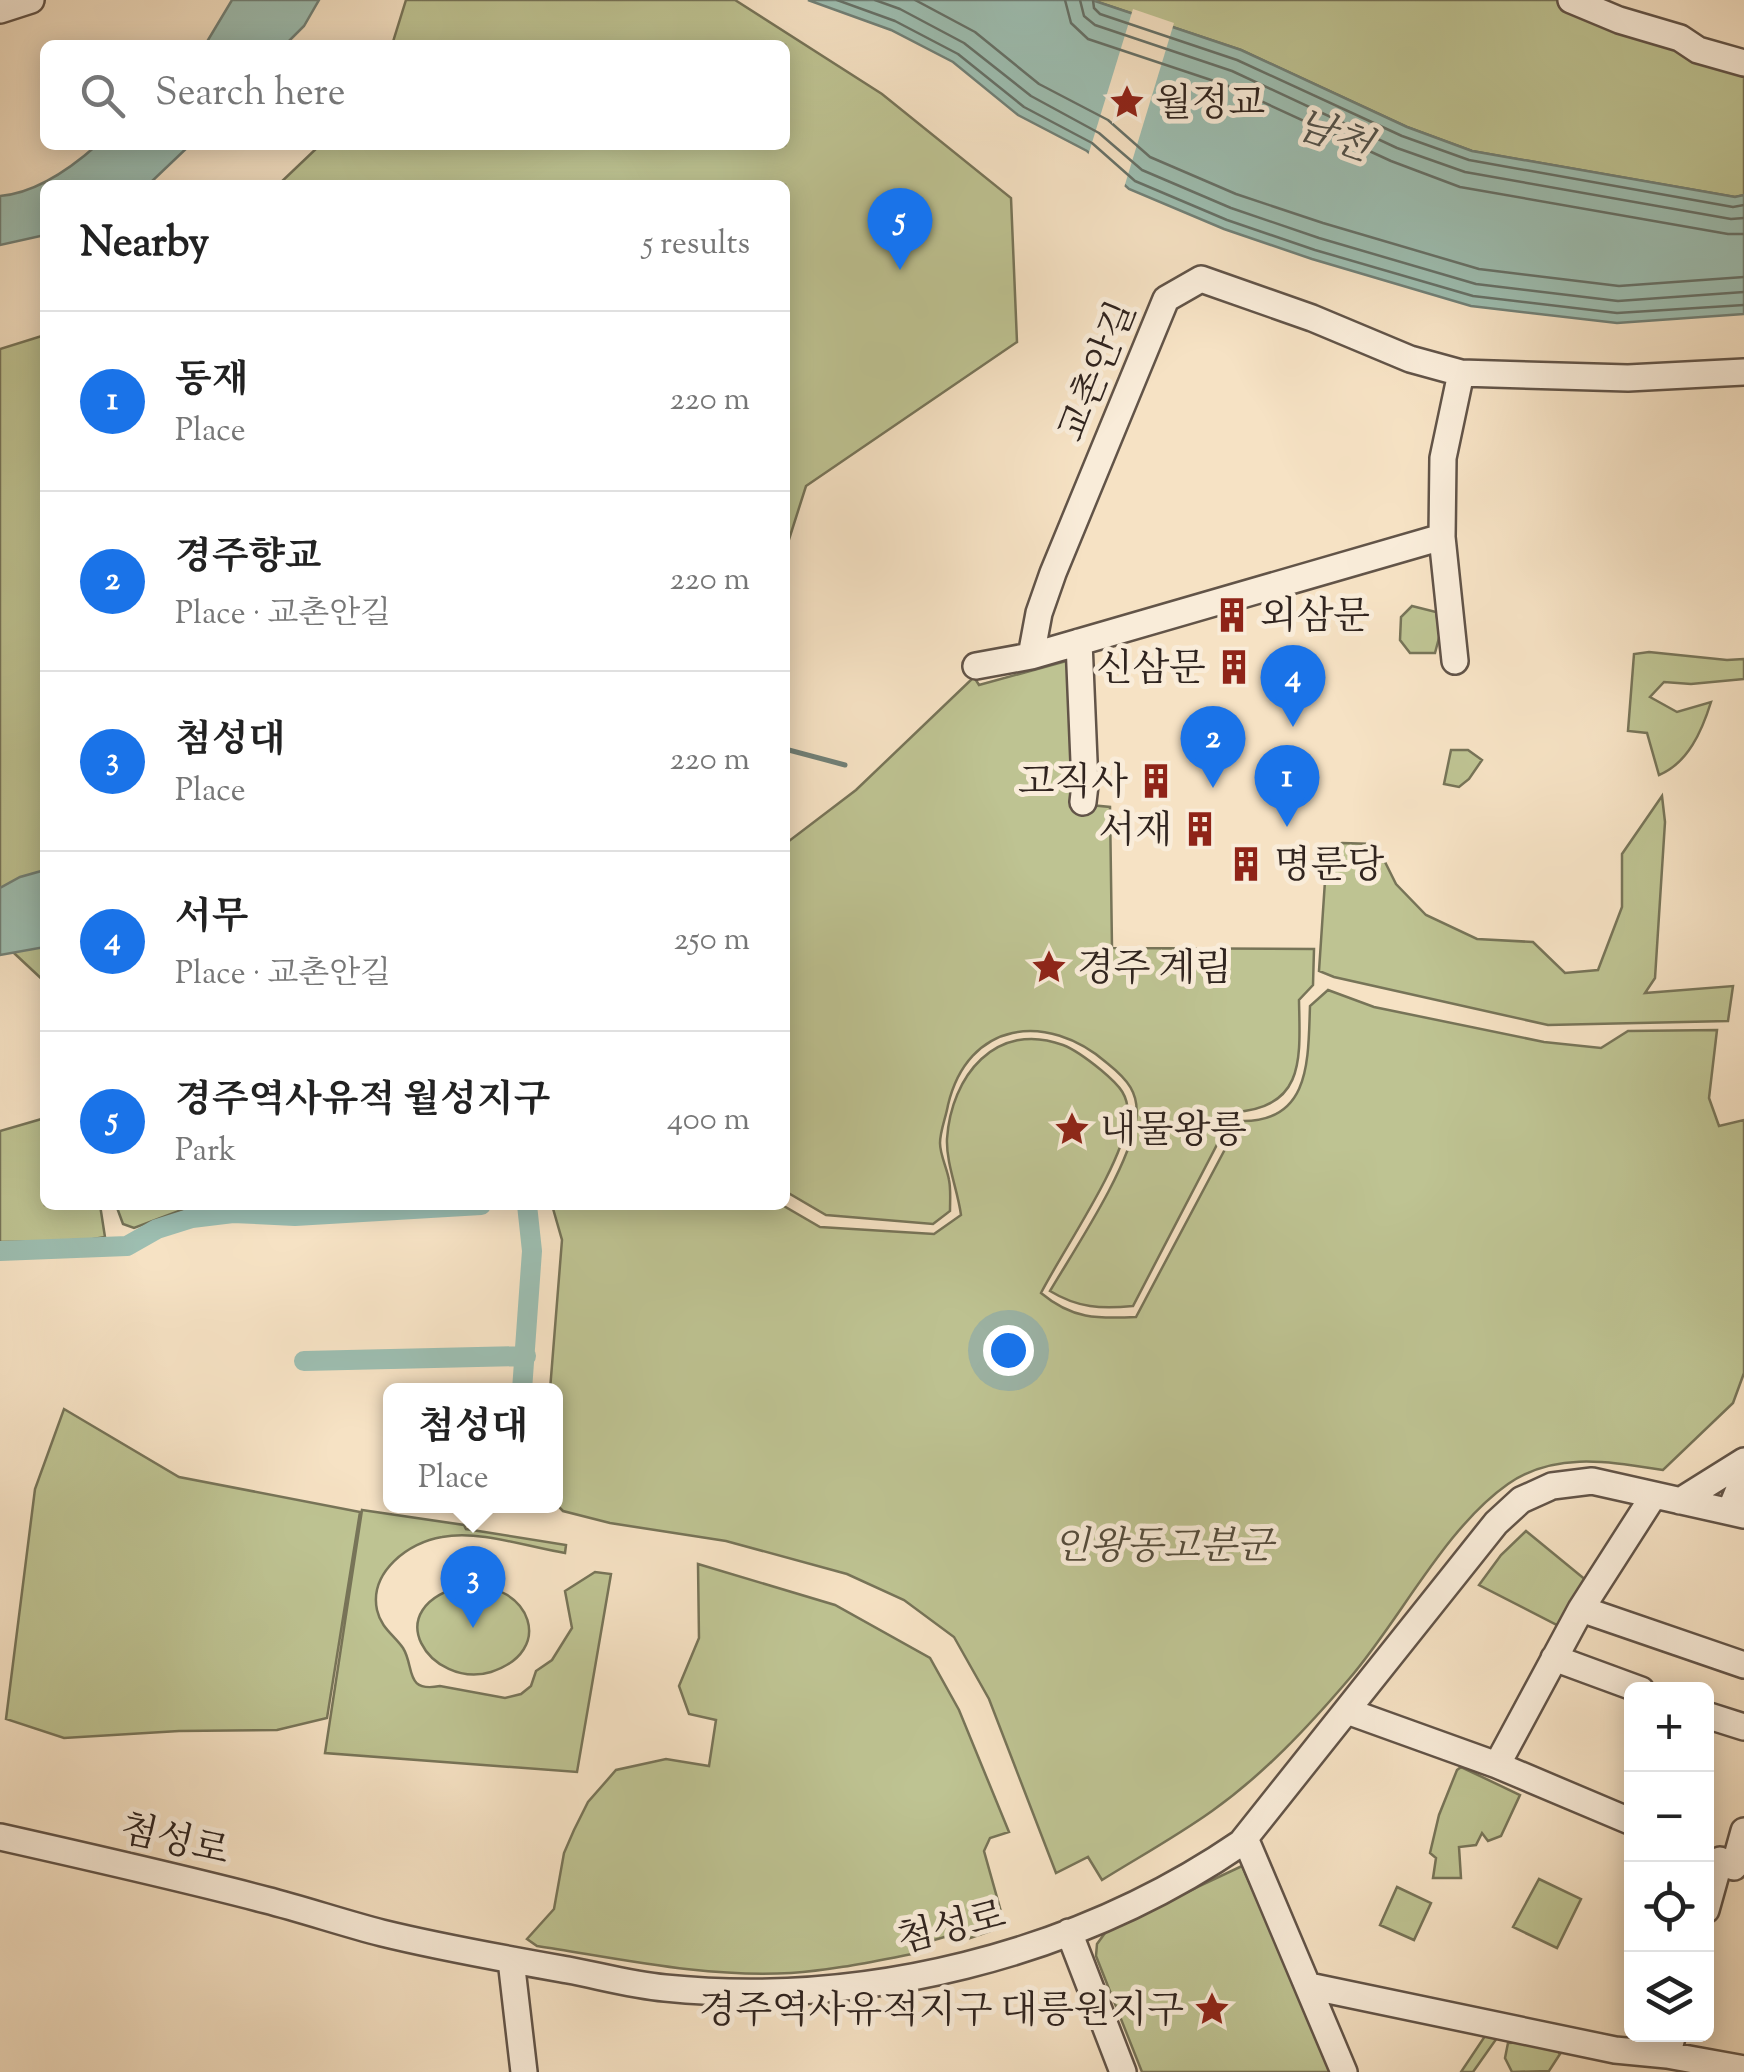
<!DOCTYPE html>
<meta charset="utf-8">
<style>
body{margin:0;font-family:"Sorts Mill Goudy","Noto Serif KR",serif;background:#f6f6f6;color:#222}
.controls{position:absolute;right:30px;bottom:30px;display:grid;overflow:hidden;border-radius:15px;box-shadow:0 5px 25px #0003}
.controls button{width:90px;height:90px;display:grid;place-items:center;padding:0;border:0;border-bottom:2px solid #e0e0e0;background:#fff;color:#222;font:50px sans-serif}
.you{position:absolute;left:1008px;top:1350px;width:35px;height:35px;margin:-25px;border:8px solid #fff;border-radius:50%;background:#1a73e8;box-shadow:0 0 0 15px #1a73e833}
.badge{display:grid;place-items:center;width:65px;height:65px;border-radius:50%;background:#1a73e8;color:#fff;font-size:32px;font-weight:700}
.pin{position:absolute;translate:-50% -82px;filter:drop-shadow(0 2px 5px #0008)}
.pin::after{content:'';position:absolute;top:52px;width:35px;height:30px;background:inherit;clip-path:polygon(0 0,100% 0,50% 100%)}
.popup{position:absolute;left:383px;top:1383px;width:180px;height:130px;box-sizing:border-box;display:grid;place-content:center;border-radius:15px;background:#fff;filter:drop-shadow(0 2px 8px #0005);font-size:32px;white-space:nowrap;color:#767676}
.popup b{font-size:38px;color:#222}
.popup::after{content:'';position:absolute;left:50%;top:100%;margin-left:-20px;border:20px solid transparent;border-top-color:#fff}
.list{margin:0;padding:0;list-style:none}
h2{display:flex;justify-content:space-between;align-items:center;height:130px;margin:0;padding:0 40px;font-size:42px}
h2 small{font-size:32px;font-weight:400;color:#767676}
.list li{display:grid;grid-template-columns:65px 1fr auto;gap:30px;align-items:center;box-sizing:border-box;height:180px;padding:0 40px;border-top:2px solid #e0e0e0}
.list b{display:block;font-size:38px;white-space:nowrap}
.list p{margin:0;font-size:32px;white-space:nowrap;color:#767676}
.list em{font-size:32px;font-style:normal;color:#767676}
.icon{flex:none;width:55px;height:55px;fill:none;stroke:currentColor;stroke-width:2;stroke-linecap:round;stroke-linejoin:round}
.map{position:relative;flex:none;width:1744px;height:2072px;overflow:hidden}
.search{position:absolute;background:#fff;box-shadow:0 5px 25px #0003;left:40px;top:40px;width:750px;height:110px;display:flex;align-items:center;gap:25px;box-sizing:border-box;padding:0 35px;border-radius:15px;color:#767676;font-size:38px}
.panel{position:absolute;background:#fff;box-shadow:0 5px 25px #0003;left:40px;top:180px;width:750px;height:1030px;border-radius:15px}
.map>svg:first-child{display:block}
.green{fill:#bec392;stroke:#777458;stroke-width:2.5}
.water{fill:#9dbeb1;stroke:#718077;stroke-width:2.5}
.pier{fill:#f6e2c4}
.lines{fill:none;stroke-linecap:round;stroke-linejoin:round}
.shore{stroke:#667168;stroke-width:2.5}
.stream{stroke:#718077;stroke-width:5}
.canal{stroke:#9dbeb1;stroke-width:20}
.minor-casing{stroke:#625448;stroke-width:30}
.minor{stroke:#f9ecd9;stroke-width:25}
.labels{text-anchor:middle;stroke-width:10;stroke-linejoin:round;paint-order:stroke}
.poi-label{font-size:38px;fill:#30241f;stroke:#f9ecd9;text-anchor:start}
.street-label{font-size:38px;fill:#30241f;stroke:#f9ecd9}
.park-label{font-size:38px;font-style:italic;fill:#544c3c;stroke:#f9ecd9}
.water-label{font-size:40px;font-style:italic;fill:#51524b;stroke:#f9ecd9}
</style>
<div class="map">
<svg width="1744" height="2072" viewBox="0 0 1744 2072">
<rect width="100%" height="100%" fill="#f6e2c4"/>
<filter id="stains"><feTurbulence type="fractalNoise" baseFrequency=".002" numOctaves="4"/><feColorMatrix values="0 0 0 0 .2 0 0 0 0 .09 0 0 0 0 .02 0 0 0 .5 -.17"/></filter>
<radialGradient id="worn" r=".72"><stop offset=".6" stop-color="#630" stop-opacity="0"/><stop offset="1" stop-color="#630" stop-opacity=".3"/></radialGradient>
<path class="green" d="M 406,0 L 735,0 L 882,94 L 1011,198 L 1017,342 L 806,486 L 785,552 L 785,185 L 278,185 L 320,145 L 785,145 L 785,45 L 392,45 Z
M 1092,0 L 1579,0 L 1744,61 L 1744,195 L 1735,197 L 1472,151 L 1407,127 L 1241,50 Z
M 45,335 L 45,982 L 0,940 L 0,349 Z
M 1412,606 L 1436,612 L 1440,634 L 1435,653 L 1410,653 L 1400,640 L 1401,617 Z
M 1649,652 L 1727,660 L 1744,659 L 1744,679 L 1691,684 L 1664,682 L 1650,697 L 1677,712 L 1711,702 C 1702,731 1688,763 1659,775 L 1647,733 L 1628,731 L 1634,654 Z
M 1070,660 L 1080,804 L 1110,807 L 1112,948 L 1314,949 L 1313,985 L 1299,1000 C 1300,1057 1306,1108 1234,1112 L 1133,1306 C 1101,1309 1078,1308 1050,1291 C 1076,1247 1129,1168 1136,1120 C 1140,1093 1127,1079 1107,1063 C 1047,1011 968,1021 948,1105 C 946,1117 940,1131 940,1143 C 940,1155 947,1168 949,1180 C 951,1190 950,1200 950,1211 L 933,1224 L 826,1215 L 785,1191 L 785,844 L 856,790 L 974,677 L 979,685 Z
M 1451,750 L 1468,750 L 1482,760 L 1469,779 L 1459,787 L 1444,784 Z
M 1662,796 L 1665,822 L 1655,978 L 1645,993 L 1733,986 L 1728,1021 L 1548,1025 L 1334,977 L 1319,971 L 1327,851 L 1342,843 L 1376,844 L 1396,884 L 1426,915 L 1477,939 L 1533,942 L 1565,973 L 1598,970 L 1622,907 L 1622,854 Z
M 1328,990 L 1374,1007 L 1544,1042 L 1601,1048 L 1628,1031 L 1717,1030 L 1709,1098 L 1719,1126 L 1744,1120 L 1744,1373 L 1733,1403 L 1663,1470 C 1611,1462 1555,1451 1508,1484 C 1445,1528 1400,1620 1349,1679 C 1308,1727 1264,1774 1212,1811 C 1177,1836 1139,1857 1102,1880 L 1088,1857 L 1056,1873 L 989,1699 L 954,1637 L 904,1600 L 847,1574 L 726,1541 L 610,1523 L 563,1511 L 556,1504 L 556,1390 L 550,1390 L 562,1240 L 552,1205 L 782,1205 L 820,1227 L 934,1234 L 961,1215 C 958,1191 946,1163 947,1139 C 951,1076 996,1020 1063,1045 C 1076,1050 1090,1061 1101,1070 C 1119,1085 1131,1096 1127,1121 C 1122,1165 1063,1250 1041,1293 C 1072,1319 1097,1319 1136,1317 L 1240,1121 C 1311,1123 1308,1060 1310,1006 Z
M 45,1118 L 45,1205 L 100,1205 L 105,1237 L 82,1241 L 0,1242 L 0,1131 Z
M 116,1205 L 195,1205 L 134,1228 L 123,1224 Z
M 64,1409 L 179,1477 L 360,1512 L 327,1718 L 277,1730 L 179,1731 L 64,1738 L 6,1719 L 35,1489 Z
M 362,1510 L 464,1525 L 466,1529 L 566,1545 L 565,1553 C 527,1547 481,1530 442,1537 C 409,1542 369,1572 377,1610 C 381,1628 394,1635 403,1648 C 415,1667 404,1693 440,1686 L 505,1698 L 521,1694 L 531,1686 L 536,1671 L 552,1660 L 572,1628 L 565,1591 L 595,1572 L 611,1574 L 577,1772 L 325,1753 Z
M 1526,1531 L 1587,1581 L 1559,1626 L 1479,1585 L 1501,1555 Z
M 698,1564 L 835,1605 L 930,1658 L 959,1710 L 1009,1832 L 990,1838 L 984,1851 L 1005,1926 L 956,1943 L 951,1935 L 931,1941 L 929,1951 C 884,1959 837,1970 791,1973 C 706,1978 621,1959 537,1946 L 527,1939 L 554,1909 L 564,1853 L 574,1830 L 588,1802 L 616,1770 L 666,1759 L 709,1766 L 716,1720 L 689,1714 L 679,1686 L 699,1638 Z
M 467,1585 C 531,1583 556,1651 491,1672 C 431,1690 373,1606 467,1585 Z
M 1461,1767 L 1520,1795 L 1501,1836 L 1488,1841 L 1482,1833 L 1476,1845 L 1459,1847 L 1461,1878 L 1433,1878 L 1436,1858 L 1430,1853 L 1439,1815 L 1457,1770 Z
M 1242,1866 L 1335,2072 L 1142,2072 L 1096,1956 L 1097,1944 L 1108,1929 Z
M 1539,1879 L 1581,1899 L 1557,1948 L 1513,1927 Z
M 1397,1887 L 1431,1903 L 1414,1940 L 1380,1925 Z
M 1485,2036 L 1497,2038 L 1473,2072 L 1461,2072 Z
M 1527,2042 L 1556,2049 L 1560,2054 L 1549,2071 L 1512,2072 L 1505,2058 L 1508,2043 Z"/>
<path class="water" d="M 232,0 L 319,0 L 304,26 L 285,45 L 205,45 Z
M 808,0 L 1092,0 L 1241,50 L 1407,127 L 1472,151 L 1735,197 L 1744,195 L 1744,314 L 1617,323 L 1471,306 L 1312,259 L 1224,229 L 1129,189 L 1087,151 L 1018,115 L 953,62 L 891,30 Z
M 97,145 L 190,145 L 148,185 L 45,185 L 45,235 L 0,245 L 0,196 C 36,193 70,169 97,145 Z
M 45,870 L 45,947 L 0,955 L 0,888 L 20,877 Z"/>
<path class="pier" d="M 1133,9 L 1174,23 L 1123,191 L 1087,159 Z"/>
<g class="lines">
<path class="shore" d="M 837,0 L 895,21 L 958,54 L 1024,107 L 1092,143 L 1135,181 L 1227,220 L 1315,250 L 1473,296 L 1617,313 L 1744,305
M 875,0 L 900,9 L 964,43 L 1031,96 L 1099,133 L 1142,170 L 1231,208 L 1319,238 L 1476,284 L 1618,301 L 1744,292
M 915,0 L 975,32 L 1039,84 L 1108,120 L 1150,157 L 1236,194 L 1323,223 L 1479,269 L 1619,286 L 1744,277
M 1065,0 L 1071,23 L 1088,39 L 1226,85 L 1391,161 L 1460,187 L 1728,234 L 1744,234
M 1080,0 L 1084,16 L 1095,25 L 1232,71 L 1397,148 L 1465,172 L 1731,219 L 1744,218
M 1093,0 L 1094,8 L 1100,14 L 1237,60 L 1402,136 L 1469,160 L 1733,207 L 1744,205"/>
<path class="stream" d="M 785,749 L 845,765"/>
<path class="canal" d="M 0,1251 L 127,1246 L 157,1229 L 192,1218 L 233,1213 L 295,1216 L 481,1205
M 304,1361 L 526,1356
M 522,1390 L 532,1251 L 527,1205"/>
<defs>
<path id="minor" d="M 1571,0 L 1619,20 L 1680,38 L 1698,50 L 1744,63
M 0,10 L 31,0
M 1079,642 L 1085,785 L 1083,802
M 1031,656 L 1039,613 L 1053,573 L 1166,299 L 1201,279 L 1312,318 L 1410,359 L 1461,373 L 1628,378 L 1744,372
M 1455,661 L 1442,537 L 1443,458 L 1461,373
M 976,666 L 1031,656 L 1442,537
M 1680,1501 L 1744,1461
M 1730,1511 L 1744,1477
M 1581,1609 L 1744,1665
M 1554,1658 L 1641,1690
M 1347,1711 L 1497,1765 L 1632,1822
M 1706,1715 L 1744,1727
M 1497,1765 L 1581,1609 L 1654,1495
M 0,1837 C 89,1857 178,1877 266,1900 C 305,1910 343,1923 382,1933 C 443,1948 506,1959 568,1970 C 600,1976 632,1985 665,1988 C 863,2008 1076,1956 1241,1843 L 1496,1523 L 1521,1500 L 1552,1486 L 1592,1481 L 1744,1515
M 1245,1838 L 1344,2072
M 1734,1867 L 1744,1831
M 1706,1910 L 1720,1860
M 1069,1932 L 1123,2072
M 511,1960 L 524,2072
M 1309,1986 L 1615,2050 L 1667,2055 L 1673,2034
M 1667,2055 L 1744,2069"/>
</defs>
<use href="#minor" class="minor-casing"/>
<use href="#minor" class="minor"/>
</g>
<defs>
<symbol id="sight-bare" viewBox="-9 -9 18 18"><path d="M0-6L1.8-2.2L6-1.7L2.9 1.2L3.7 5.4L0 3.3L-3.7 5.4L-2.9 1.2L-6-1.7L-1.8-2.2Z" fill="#8f2418" stroke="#f9ecd9" stroke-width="2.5" paint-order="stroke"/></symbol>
<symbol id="building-bare" viewBox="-9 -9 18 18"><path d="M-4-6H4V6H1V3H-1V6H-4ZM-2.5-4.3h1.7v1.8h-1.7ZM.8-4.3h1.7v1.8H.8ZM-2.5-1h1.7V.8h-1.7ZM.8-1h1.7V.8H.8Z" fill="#8f2418" stroke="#f9ecd9" stroke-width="2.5" paint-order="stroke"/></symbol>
</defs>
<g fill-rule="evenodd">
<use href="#sight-bare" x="1102" y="77" width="50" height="50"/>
<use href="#building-bare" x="1207" y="590" width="50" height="50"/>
<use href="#building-bare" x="1209" y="642" width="50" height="50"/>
<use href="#building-bare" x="1131" y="756" width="50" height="50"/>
<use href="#building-bare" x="1175" y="804" width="50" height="50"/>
<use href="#building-bare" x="1221" y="839" width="50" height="50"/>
<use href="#sight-bare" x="1024" y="942" width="50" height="50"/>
<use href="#sight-bare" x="1047" y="1104" width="50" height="50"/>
<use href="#sight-bare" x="1187" y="1984" width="50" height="50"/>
</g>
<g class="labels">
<g class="poi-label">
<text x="1155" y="115">월정교</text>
<text x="1260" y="628">외삼문</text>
<text x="1206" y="680" text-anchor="end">신삼문</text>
<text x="1128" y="794" text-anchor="end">고직사</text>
<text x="1172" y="842" text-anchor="end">서재</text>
<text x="1274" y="877">명룬당</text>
<text x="1077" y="980">경주 계림</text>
<text x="1100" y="1142">내물왕릉</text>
<text x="1184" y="2022" text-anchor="end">경주역사유적지구 대릉원지구</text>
</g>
<g class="street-label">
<text transform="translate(1096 371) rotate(-68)" y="13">교촌안길</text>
<text transform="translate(175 1839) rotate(13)" y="13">첨성로</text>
<text transform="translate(951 1926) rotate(-14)" y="13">첨성로</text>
</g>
<g class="park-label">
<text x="1163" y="1558">인왕동고분군</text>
</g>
<g class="water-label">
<text transform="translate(1334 134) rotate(20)" y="14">남천</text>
</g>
</g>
<rect width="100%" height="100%" filter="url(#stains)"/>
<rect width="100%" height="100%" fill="url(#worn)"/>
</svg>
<div class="controls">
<button>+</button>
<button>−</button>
<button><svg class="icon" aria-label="locate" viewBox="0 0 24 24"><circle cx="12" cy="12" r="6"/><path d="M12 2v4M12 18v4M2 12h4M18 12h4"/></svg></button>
<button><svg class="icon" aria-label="layers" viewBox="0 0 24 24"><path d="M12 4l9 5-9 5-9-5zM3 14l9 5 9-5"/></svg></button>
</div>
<div class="you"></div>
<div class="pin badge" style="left:1287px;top:827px">1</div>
<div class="pin badge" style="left:1213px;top:788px">2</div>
<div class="pin badge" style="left:473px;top:1628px">3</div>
<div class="popup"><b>첨성대</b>Place</div>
<div class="pin badge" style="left:1293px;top:727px">4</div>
<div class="pin badge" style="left:900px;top:270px">5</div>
<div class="search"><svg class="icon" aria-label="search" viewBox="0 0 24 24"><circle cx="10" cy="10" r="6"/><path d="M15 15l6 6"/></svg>Search here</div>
<section class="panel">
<h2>Nearby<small>5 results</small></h2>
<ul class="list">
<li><span class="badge">1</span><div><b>동재</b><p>Place</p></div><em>220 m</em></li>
<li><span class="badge">2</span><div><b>경주향교</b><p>Place · 교촌안길</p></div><em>220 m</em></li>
<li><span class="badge">3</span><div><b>첨성대</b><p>Place</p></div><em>220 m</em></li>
<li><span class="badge">4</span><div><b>서무</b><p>Place · 교촌안길</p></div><em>250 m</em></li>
<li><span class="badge">5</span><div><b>경주역사유적 월성지구</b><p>Park</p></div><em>400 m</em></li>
</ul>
</section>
</div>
